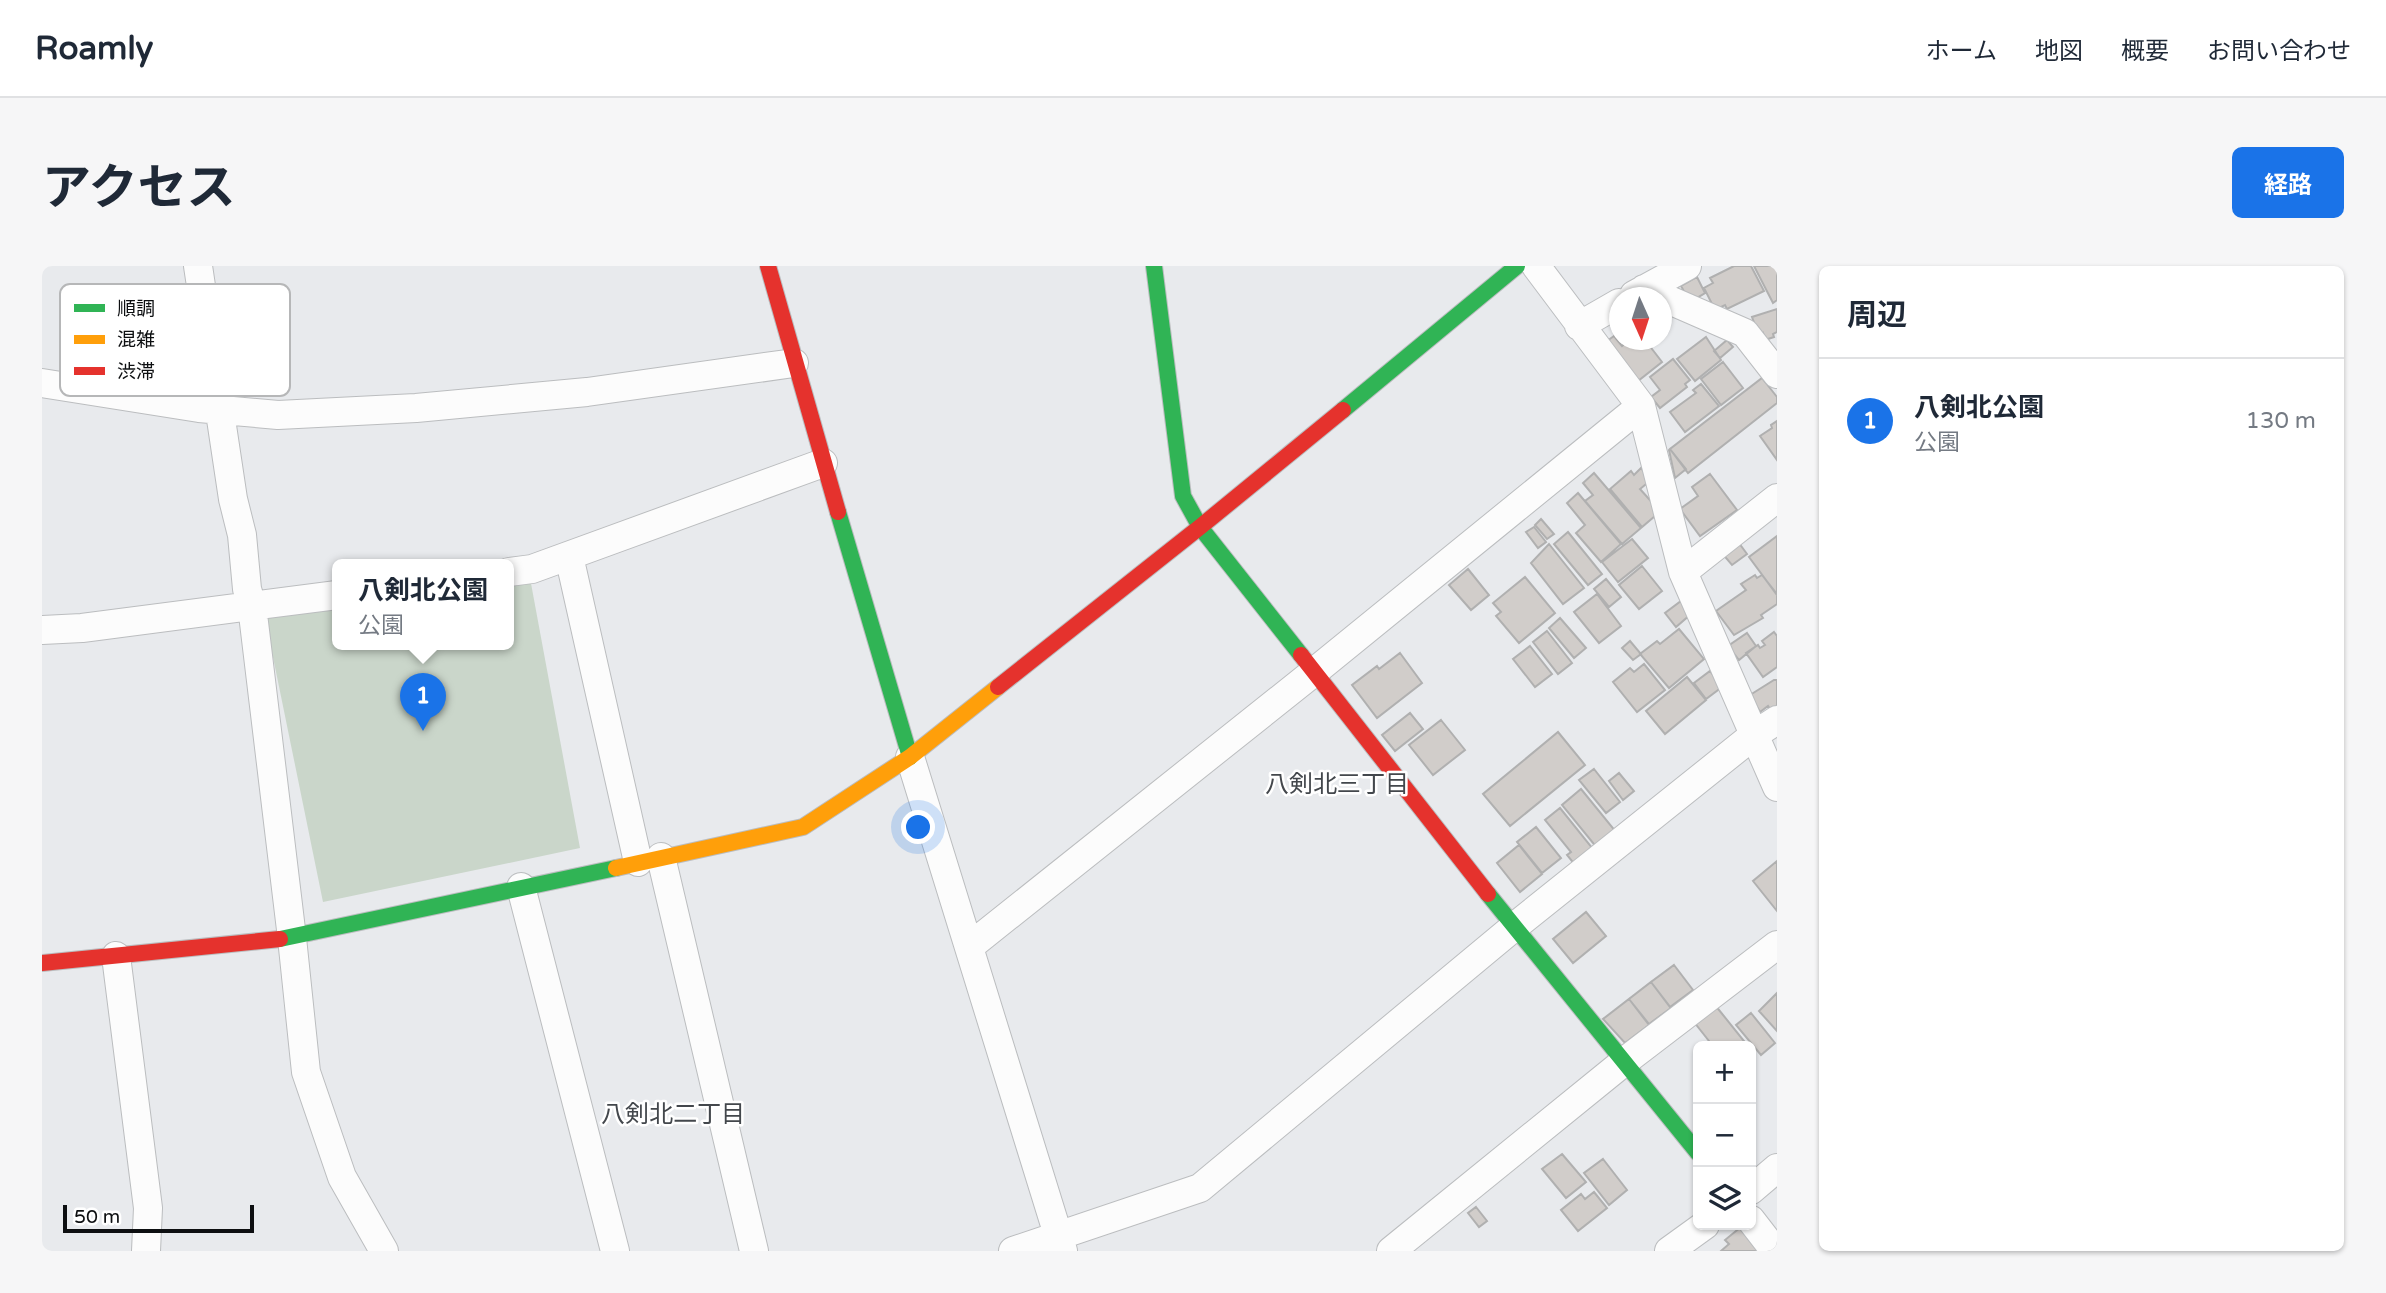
<!DOCTYPE html>
<html lang="ja">
<meta charset="utf-8">
<style>
body{margin:0;font-family:"Varela Round","Noto Sans JP",sans-serif;background:#f6f6f7;color:#1f2937}
.controls{position:absolute;right:21px;bottom:21px;display:grid;overflow:hidden;border-radius:10px;box-shadow:0 2px 5px #0004}
.controls button{width:63px;height:63px;display:grid;place-items:center;padding:0;border:0;border-bottom:2px solid #e0e1e3;background:#fff;color:#1f2937;font:35px sans-serif}
.compass{position:absolute;left:1567px;top:21px;width:63px;height:63px;border-radius:50%;background:#fff;box-shadow:0 2px 5px #0004;rotate:177deg}
.scale{position:absolute;left:21px;bottom:18px;width:191px;box-sizing:border-box;padding-left:7px;border:4px solid #0d0f11;border-top:0;font-size:19px;line-height:24px;white-space:nowrap;color:#0d0f11;-webkit-text-stroke:5px #fff;paint-order:stroke}
.you{position:absolute;left:877px;top:562px;width:24px;height:24px;margin:-18px;border:5px solid #fff;border-radius:50%;background:#1a73e8;box-shadow:0 0 0 10px #1a73e833}
.badge{display:grid;place-items:center;width:46px;height:46px;border-radius:50%;background:#1a73e8;color:#fff;font-size:23px;font-weight:700}
.pin{position:absolute;translate:-50% -58px;filter:drop-shadow(0 2px 4px #0008)}
.pin::after{content:'';position:absolute;top:37px;width:24px;height:21px;background:inherit;clip-path:polygon(0 0,100% 0,50% 100%)}
.popup{position:absolute;left:290px;top:293px;width:182px;height:91px;box-sizing:border-box;display:grid;place-content:center;border-radius:10px;background:#fff;filter:drop-shadow(0 2px 5px #0005);font-size:23px;white-space:nowrap;color:#747a83}
.popup b{font-size:26px;color:#1f2937}
.popup::after{content:'';position:absolute;left:50%;top:100%;margin-left:-14px;border:14px solid transparent;border-top-color:#fff}
.list{margin:0;padding:0;list-style:none}
h2{display:flex;justify-content:space-between;align-items:center;height:91px;margin:0;padding:0 28px;font-size:30px}
h2 small{font-size:23px;font-weight:400;color:#747a83}
.list li{display:grid;grid-template-columns:46px 1fr auto;gap:21px;align-items:center;box-sizing:border-box;height:126px;padding:0 28px;border-top:2px solid #e0e1e3}
.list b{display:block;font-size:26px;white-space:nowrap}
.list p{margin:0;font-size:23px;white-space:nowrap;color:#747a83}
.list em{font-size:23px;font-style:normal;color:#747a83}
.icon{flex:none;width:38px;height:38px;fill:none;stroke:currentColor;stroke-width:2;stroke-linecap:round;stroke-linejoin:round}
.map{position:relative;flex:none;width:1735px;height:985px;overflow:hidden;border-radius:10px}
header{display:flex;align-items:center;gap:42px;box-sizing:border-box;height:98px;padding:0 35px;background:#fff;border-bottom:2px solid #e0e1e3}
header strong{font-size:33px}
nav{display:flex;gap:38px;margin-inline-start:auto;font-size:24px}
.intro{display:flex;align-items:center;justify-content:space-between;box-sizing:border-box;height:168px;padding:0 42px}
h1{margin:0;font-size:49px}
.button{padding:18px 32px;border-radius:10px;background:#1a73e8;color:#fff;font-size:24px;font-weight:700}
main{display:flex;gap:42px;padding:0 42px}
aside{flex:1;background:#fff;border-radius:10px;box-shadow:0 2px 5px #0004}
.map>svg:first-child{display:block}
.green{fill:#cad6ca}
.building{fill:#d1cdca;stroke:#b0b0b0;stroke-width:2}
.lines{fill:none;stroke-linecap:round;stroke-linejoin:round}
.street-casing{stroke:#bbbdbf;stroke-width:30}
.fast-casing{stroke:#bbbdbf;stroke-width:18}
.slow-casing{stroke:#bbbdbf;stroke-width:18}
.jam-casing{stroke:#bbbdbf;stroke-width:18}
.street{stroke:#fcfcfc;stroke-width:28}
.fast{stroke:#30b455;stroke-width:16}
.slow{stroke:#ff9f0a;stroke-width:16}
.jam{stroke:#e5322d;stroke-width:16}
.labels{text-anchor:middle;stroke-width:5;stroke-linejoin:round;paint-order:stroke}
.neighbourhood-label{font-size:24px;fill:#43474c;stroke:#fff}
.key{fill:#fff;stroke:#b6b7b8;stroke-width:2}
.key-label{font-size:19px;fill:#0d0f11}
</style>
<header>
<strong>Roamly</strong>
<nav><a>ホーム</a><a>地図</a><a>概要</a><a>お問い合わせ</a></nav>
</header>
<div class="intro"><h1>アクセス</h1><a class="button">経路</a></div>
<main>
<div class="map">
<svg width="1735" height="985" viewBox="0 0 1735 985">
<rect width="100%" height="100%" fill="#e8eaed"/>
<path class="green" d="M 488,312 L 538,582 L 281,636 L 222,347 L 295,338 L 295,379 L 467,379 L 467,315 Z"/>
<path class="building" d="M 1692,0 L 1709,0 L 1722,25 L 1685,43 L 1683,39 L 1673,44 L 1662,22 L 1671,17 L 1668,12 Z
M 1712,0 L 1735,0 L 1735,34 L 1731,37 Z
M 1655,11 L 1663,27 L 1648,36 L 1639,20 Z
M 1735,43 L 1735,66 L 1731,68 L 1732,71 L 1723,74 L 1721,67 L 1717,70 L 1710,51 Z
M 1572,70 L 1580,80 L 1586,75 L 1585,74 L 1603,74 L 1620,96 L 1596,115 L 1565,75 Z
M 1664,71 L 1679,94 L 1653,115 L 1635,93 Z
M 1685,74 L 1691,81 L 1678,92 L 1672,85 Z
M 1631,93 L 1648,114 L 1643,118 L 1645,121 L 1618,142 L 1609,131 L 1618,124 L 1608,111 Z
M 1681,96 L 1701,122 L 1679,139 L 1659,113 Z
M 1720,112 L 1735,131 L 1735,137 L 1646,207 L 1628,183 Z
M 1659,118 L 1677,140 L 1643,166 L 1628,146 L 1654,127 L 1651,124 Z
M 1735,155 L 1735,194 L 1718,170 L 1730,162 L 1729,159 Z
M 1628,183 L 1644,203 L 1633,212 L 1627,184 Z
M 1599,202 L 1609,214 L 1598,223 L 1616,243 L 1612,248 L 1613,250 L 1600,261 L 1568,223 L 1589,205 L 1592,209 Z
M 1552,207 L 1599,262 L 1580,278 L 1543,235 L 1551,229 L 1541,217 Z
M 1668,208 L 1695,244 L 1658,270 L 1638,243 L 1656,230 L 1650,221 Z
M 1536,227 L 1579,278 L 1559,296 L 1534,267 L 1543,259 L 1525,237 Z
M 1499,253 L 1512,268 L 1505,273 L 1493,259 Z
M 1492,261 L 1504,276 L 1496,282 L 1484,266 Z
M 1526,266 L 1560,308 L 1546,319 L 1512,278 Z
M 1735,270 L 1735,329 L 1707,291 Z
M 1590,273 L 1606,292 L 1576,316 L 1560,296 Z
M 1694,273 L 1705,288 L 1690,299 L 1678,285 Z
M 1507,278 L 1542,322 L 1521,338 L 1489,297 Z
M 1600,300 L 1620,325 L 1597,343 L 1577,319 Z
M 1426,303 L 1447,329 L 1429,344 L 1407,319 Z
M 1713,309 L 1715,312 L 1720,309 L 1735,328 L 1735,338 L 1719,349 L 1721,352 L 1692,369 L 1674,345 L 1704,324 L 1699,318 Z
M 1483,311 L 1513,347 L 1477,377 L 1454,350 L 1459,346 L 1451,337 Z
M 1564,313 L 1579,331 L 1567,341 L 1552,323 Z
M 1555,328 L 1579,360 L 1557,377 L 1532,346 Z
M 1639,335 L 1649,348 L 1634,361 L 1623,347 Z
M 1518,352 L 1544,382 L 1532,392 L 1507,362 Z
M 1637,363 L 1662,393 L 1627,422 L 1598,388 L 1615,375 L 1618,378 Z
M 1505,365 L 1530,397 L 1516,408 L 1491,376 Z
M 1732,366 L 1735,370 L 1735,401 L 1721,411 L 1704,387 L 1716,379 L 1718,382 L 1723,379 L 1720,375 Z
M 1705,367 L 1714,380 L 1697,394 L 1686,380 Z
M 1588,375 L 1599,388 L 1591,394 L 1580,382 Z
M 1488,380 L 1510,408 L 1493,421 L 1471,393 Z
M 1358,387 L 1380,417 L 1335,452 L 1310,419 L 1335,400 L 1337,403 Z
M 1602,398 L 1623,424 L 1595,446 L 1571,416 L 1588,402 L 1592,406 Z
M 1668,405 L 1680,421 L 1664,433 L 1652,417 Z
M 1645,411 L 1664,434 L 1623,468 L 1604,445 Z
M 1732,414 L 1735,414 L 1735,443 L 1730,446 L 1726,440 L 1718,446 L 1708,429 Z
M 1368,447 L 1381,463 L 1353,485 L 1340,469 Z
M 1399,454 L 1423,484 L 1391,509 L 1367,479 Z
M 1516,466 L 1543,499 L 1468,560 L 1441,528 Z
M 1552,503 L 1578,536 L 1564,547 L 1537,514 Z
M 1577,507 L 1592,525 L 1581,534 L 1567,515 Z
M 1539,523 L 1579,572 L 1560,588 L 1520,539 Z
M 1518,542 L 1551,583 L 1538,605 L 1525,589 L 1529,586 L 1503,554 Z
M 1494,561 L 1519,592 L 1500,607 L 1475,576 Z
M 1477,579 L 1500,608 L 1478,626 L 1455,597 Z
M 1735,595 L 1735,645 L 1711,615 Z
M 1544,646 L 1564,670 L 1531,697 L 1511,673 Z
M 1632,699 L 1651,724 L 1628,741 L 1609,716 Z
M 1609,716 L 1629,742 L 1607,758 L 1587,733 Z
M 1735,727 L 1735,765 L 1717,745 Z
M 1587,733 L 1607,759 L 1583,777 L 1561,753 Z
M 1673,739 L 1706,780 L 1671,780 L 1652,756 Z
M 1709,747 L 1733,777 L 1719,789 L 1694,759 Z
M 1520,888 L 1544,916 L 1524,932 L 1500,903 Z
M 1561,893 L 1585,924 L 1567,939 L 1542,907 Z
M 1552,926 L 1565,942 L 1536,965 L 1519,944 L 1539,928 L 1543,933 Z
M 1434,941 L 1445,955 L 1437,961 L 1426,947 Z
M 1699,961 L 1720,985 L 1679,985 L 1687,978 L 1683,974 Z"/>
<g class="lines">
<defs>
<path id="street" d="M 156,0 L 191,233 L 200,269 L 205,323 L 210,340 L 250,672 L 264,806 L 300,911 L 342,985
M 1494,0 L 1599,140 L 1641,306 L 1735,521
M 1602,23 L 1703,67 L 1735,108
M 1592,29 L 1645,0
M 1537,60 L 1577,37
M 0,117 L 157,142 L 236,149 L 374,142 L 545,126 L 752,97
M 527,290 L 596,596
M 467,306 L 490,303 L 781,197
M 1641,306 L 1735,232
M 0,364 L 40,362 L 295,329
M 868,491 L 1021,985
M 619,591 L 712,985
M 479,621 L 573,985
M 927,681 L 1272,406 L 1599,140
M 74,690 L 106,942 L 104,985
M 1709,924 L 1735,902
M 1709,954 L 1733,985
M 971,985 L 1158,922 L 1472,661 L 1712,469 L 1735,454
M 1349,985 L 1583,795 L 1735,679
M 1627,985 L 1663,959"/>
<path id="fast" d="M 1112,0 L 1141,230 L 1158,261 L 1259,389
M 1301,144 L 1475,0
M 796,246 L 868,491
M 1446,628 L 1656,887
M 238,673 L 574,602"/>
<path id="slow" d="M 574,602 L 761,561 L 868,491 L 956,421"/>
<path id="jam" d="M 726,0 L 796,246
M 1259,389 L 1446,628
M 956,421 L 1158,261 L 1301,144
M 0,697 L 238,673"/>
</defs>
<use href="#street" class="street-casing"/>
<use href="#fast" class="fast-casing"/>
<use href="#slow" class="slow-casing"/>
<use href="#jam" class="jam-casing"/>
<use href="#street" class="street"/>
<use href="#fast" class="fast"/>
<use href="#slow" class="slow"/>
<use href="#jam" class="jam"/>
</g>
<g class="labels">
<g class="neighbourhood-label">
<text x="1295" y="526">八剣北三丁目</text>
<text x="631" y="856">八剣北二丁目</text>
</g>
</g>
<rect x="18" y="18" width="230" height="112" rx="10" class="key"/>
<rect x="32" y="38" width="31" height="8" fill="#30b455"/>
<rect x="32" y="69" width="31" height="9" fill="#ff9f0a"/>
<rect x="32" y="101" width="31" height="8" fill="#e5322d"/>
<g class="key-label">
<text x="75" y="49">順調</text>
<text x="75" y="80">混雑</text>
<text x="75" y="112">渋滞</text>
</g>
</svg>
<div class="controls">
<button>+</button>
<button>−</button>
<button><svg class="icon" aria-label="layers" viewBox="0 0 24 24"><path d="M12 4l9 5-9 5-9-5zM3 14l9 5 9-5"/></svg></button>
</div>
<svg class="compass" viewBox="-18 -18 36 36"><path d="M0-13l5 13h-10z" fill="#e53935"/><path d="M0 13l5-13h-10z" fill="#747a83"/></svg>
<div class="scale">50 m</div>
<div class="you"></div>
<div class="pin badge" style="left:381px;top:465px">1</div>
<div class="popup"><b>八剣北公園</b>公園</div>
</div>
<aside>
<h2>周辺<small></small></h2>
<ul class="list">
<li><span class="badge">1</span><div><b>八剣北公園</b><p>公園</p></div><em>130 m</em></li>
</ul>
</aside>
</main>
